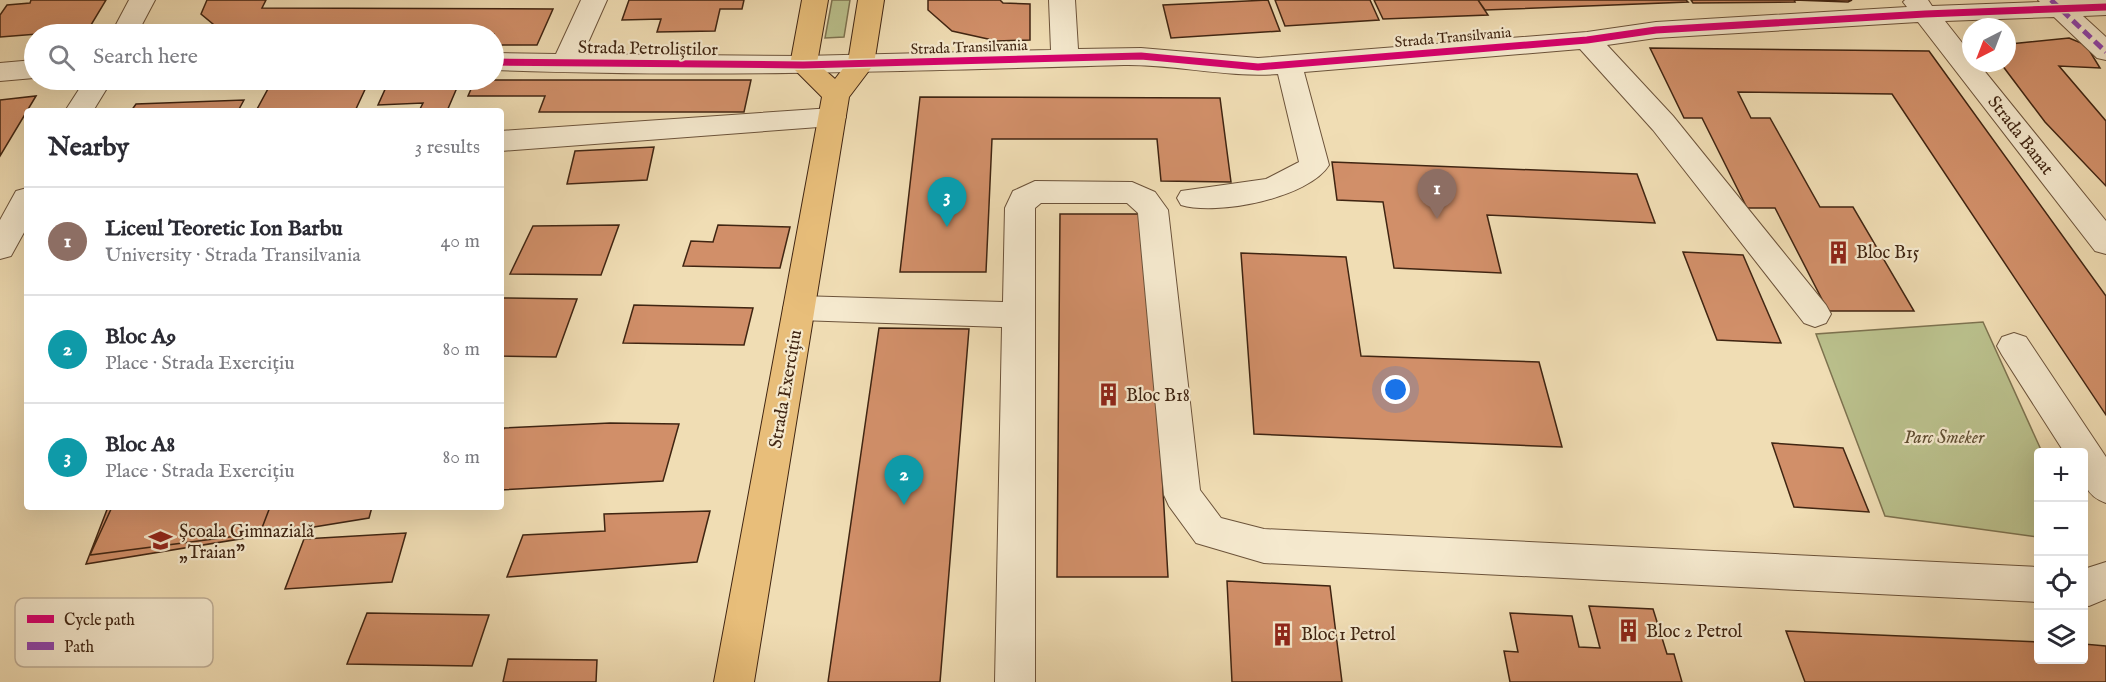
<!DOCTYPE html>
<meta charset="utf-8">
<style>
body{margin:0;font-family:"IM FELL English",serif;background:#f7f7f7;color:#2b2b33}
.controls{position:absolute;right:18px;bottom:18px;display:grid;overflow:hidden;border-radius:6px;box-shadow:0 6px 24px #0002}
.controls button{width:54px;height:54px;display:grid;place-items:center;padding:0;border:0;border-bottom:2px solid #e1e1e2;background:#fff;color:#2b2b33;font:30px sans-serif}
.compass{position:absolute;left:1962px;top:18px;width:54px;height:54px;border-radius:50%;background:#fff;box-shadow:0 6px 24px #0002;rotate:222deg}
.you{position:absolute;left:1396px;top:390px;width:21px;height:21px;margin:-15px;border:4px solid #fff;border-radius:50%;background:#1a73e8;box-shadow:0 0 0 9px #1a73e833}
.badge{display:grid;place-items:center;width:39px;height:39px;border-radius:50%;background:#8f2418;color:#fff;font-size:20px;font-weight:700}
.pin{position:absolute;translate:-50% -50px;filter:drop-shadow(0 2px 3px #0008)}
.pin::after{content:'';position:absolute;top:32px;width:21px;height:18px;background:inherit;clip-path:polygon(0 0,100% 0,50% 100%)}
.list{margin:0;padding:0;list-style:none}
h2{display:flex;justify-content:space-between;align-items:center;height:78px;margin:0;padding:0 24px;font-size:26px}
h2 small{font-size:20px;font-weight:400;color:#7c7c81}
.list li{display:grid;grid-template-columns:39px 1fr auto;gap:18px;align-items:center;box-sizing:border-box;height:108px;padding:0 24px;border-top:2px solid #e1e1e2}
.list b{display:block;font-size:22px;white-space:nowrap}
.list p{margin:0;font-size:20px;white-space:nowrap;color:#7c7c81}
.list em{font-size:20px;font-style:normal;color:#7c7c81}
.icon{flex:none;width:33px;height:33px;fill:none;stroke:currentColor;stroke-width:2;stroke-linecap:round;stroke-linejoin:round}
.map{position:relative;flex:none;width:2106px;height:682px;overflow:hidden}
.search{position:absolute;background:#fff;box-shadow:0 6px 24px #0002;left:24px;top:24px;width:480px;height:66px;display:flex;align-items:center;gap:15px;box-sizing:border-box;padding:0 21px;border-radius:33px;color:#7c7c81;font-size:22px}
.panel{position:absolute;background:#fff;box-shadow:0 6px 24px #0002;left:24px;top:108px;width:480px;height:402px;border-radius:6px}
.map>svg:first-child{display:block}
.green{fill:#bac08c;stroke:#7d724f;stroke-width:1.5}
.building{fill:#d18f69;stroke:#402512;stroke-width:1.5}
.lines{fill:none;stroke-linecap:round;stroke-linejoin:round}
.minor-casing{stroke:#6c533a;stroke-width:2}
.major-casing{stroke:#402512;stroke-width:2}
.minor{fill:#f5e9ce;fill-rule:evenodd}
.major{fill:#e8be7a;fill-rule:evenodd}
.quiet{stroke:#8e44ad;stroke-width:5;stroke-dasharray:10 5;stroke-linecap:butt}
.cycleway-casing{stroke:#f5e9ce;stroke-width:10}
.cycleway{stroke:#d6006c;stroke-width:7}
.labels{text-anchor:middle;stroke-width:4.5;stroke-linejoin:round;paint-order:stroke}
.far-street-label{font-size:15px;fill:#402512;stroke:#f5e9ce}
.street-label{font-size:18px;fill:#402512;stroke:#f5e9ce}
.poi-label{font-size:18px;fill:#402512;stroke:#f5e9ce;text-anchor:start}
.park-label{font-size:18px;font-style:italic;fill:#5e4c30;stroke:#f5e9ce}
.key{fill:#f5e9ce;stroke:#bfae96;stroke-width:1.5}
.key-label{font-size:16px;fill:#402512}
</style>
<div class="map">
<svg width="2106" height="682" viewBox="0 0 2106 682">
<rect width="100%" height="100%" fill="#f0ddb4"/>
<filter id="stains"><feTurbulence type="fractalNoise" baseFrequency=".00333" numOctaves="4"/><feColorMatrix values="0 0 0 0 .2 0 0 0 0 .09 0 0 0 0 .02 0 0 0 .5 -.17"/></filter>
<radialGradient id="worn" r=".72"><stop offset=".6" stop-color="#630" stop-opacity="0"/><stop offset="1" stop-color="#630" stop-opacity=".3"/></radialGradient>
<path class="green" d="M 832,0 L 850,0 L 844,37 L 825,38 Z
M 1983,322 L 2042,452 L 2038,452 L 2038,537 L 1885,516 L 1816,334 Z"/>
<path class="building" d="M 31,0 L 106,0 L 88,30 L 0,37 L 0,15 L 7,5 L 30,3 Z
M 207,0 L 266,0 L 262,8 L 553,9 L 537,45 L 494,45 L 494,34 L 225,34 L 201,14 Z
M 629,0 L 744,0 L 742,9 L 720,9 L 715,31 L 657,32 L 661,19 L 622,20 Z
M 928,0 L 1000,0 L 1003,3 L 1030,4 L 1030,40 L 997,41 L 952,31 L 928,10 Z
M 1268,0 L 1280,31 L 1171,38 L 1163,5 Z
M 1275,0 L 1370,0 L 1379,20 L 1285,26 Z
M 1374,0 L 1478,0 L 1488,15 L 1383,19 Z
M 1478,0 L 1686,0 L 1688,2 L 1485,10 Z
M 1691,0 L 1794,0 L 1795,2 L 1693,3 Z
M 1794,0 L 1852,0 L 1848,2 Z
M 2069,38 L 2086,45 L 2100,68 L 2059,66 L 2106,121 L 2106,186 L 2045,122 L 2002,65 L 2007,63 L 2010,44 Z
M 1650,48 L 1929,51 L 2106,296 L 2106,415 L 1892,94 L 1738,92 L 1751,118 L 1770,118 L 1820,207 L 1853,207 L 1914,311 L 1828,311 L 1775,208 L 1747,208 L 1702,118 L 1684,118 Z
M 475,80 L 751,80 L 744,112 L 539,112 L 545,96 L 468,96 Z
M 368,83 L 355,111 L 256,111 L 269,87 Z
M 459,83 L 447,111 L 419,111 L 423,103 L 378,105 L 387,85 Z
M 36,96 L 0,156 L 0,100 Z
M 920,97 L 1220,98 L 1231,182 L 1161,181 L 1157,139 L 992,139 L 986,272 L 900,272 Z
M 244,100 L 238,111 L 131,111 L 136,104 Z
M 654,147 L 647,180 L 567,184 L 575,151 Z
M 1332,162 L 1637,174 L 1655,223 L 1487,215 L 1501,273 L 1394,268 L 1383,202 L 1337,200 Z
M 1060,214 L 1147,214 L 1168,577 L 1057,577 Z
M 619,225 L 601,275 L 510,274 L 533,226 Z
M 718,225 L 790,227 L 780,268 L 683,266 L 691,241 L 713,242 Z
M 1683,252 L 1743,255 L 1781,343 L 1717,340 Z
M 1241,253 L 1346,257 L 1361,356 L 1539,362 L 1562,447 L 1254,434 Z
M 501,298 L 577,299 L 556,357 L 501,356 Z
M 634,305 L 753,308 L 744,345 L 623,343 Z
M 879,328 L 969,329 L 940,682 L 828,682 Z
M 610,423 L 679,424 L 663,481 L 501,490 L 501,436 L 504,428 Z
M 1772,443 L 1843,448 L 1869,512 L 1794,507 Z
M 108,507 L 372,507 L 369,518 L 86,564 Z
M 112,507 L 270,507 L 260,533 L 90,555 Z
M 710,511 L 697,562 L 507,577 L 523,535 L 605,531 L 604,514 Z
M 406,533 L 392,582 L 285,589 L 304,539 Z
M 1227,581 L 1330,586 L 1342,682 L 1232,682 Z
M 1589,606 L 1653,609 L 1667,654 L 1674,654 L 1682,682 L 1510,682 L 1504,651 L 1518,652 L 1510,613 L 1572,616 L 1579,647 L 1600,648 Z
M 367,613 L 489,615 L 472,666 L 347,664 Z
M 1786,631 L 2038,642 L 2038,660 L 2084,660 L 2084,644 L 2106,646 L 2106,682 L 1805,682 Z
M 508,659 L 597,660 L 596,682 L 503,682 Z"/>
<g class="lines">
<defs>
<path id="minor" d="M 129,0 L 155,0 L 137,34 L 111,34 Z
M 581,0 L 607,0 L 583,54 L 803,56 L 1051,50 L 1049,0 L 1075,0 L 1078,49 L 1141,48 L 1258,58 L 1587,32 L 1656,22 L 1907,7 L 1903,2 L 1905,0 L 1928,0 L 1932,6 L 2040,2 L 2038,0 L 2106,0 L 2106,15 L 2083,16 L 2106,37 L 2106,60 L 2097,58 L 2054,17 L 1945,21 L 1971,54 L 1971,63 L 1978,63 L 2106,221 L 2106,254 L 2095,251 L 1918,22 L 1656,38 L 1607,45 L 1673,116 L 1826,305 L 1831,314 L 1826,323 L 1815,327 L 1804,323 L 1653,130 L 1580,49 L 1304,72 L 1329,165 C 1309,198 1217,216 1181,205 L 1177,198 L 1181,191 L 1266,179 L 1299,162 L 1278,74 C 1227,78 1175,64 1124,65 C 914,71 704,78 494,70 L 494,53 L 556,54 Z
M 34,60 L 34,78 L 0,81 L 0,63 Z
M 85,80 L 112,80 L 93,111 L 65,111 Z
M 832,108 L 842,110 L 846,117 L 842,124 L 832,126 L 501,151 L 501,131 Z
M 1035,181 L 1132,182 L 1155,192 L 1168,210 L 1200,490 L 1221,518 L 1264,529 L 2038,567 L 2038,602 L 1264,563 L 1196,543 L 1169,506 L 1164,495 L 1138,213 L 1127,203 L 1041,203 L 1035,208 L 1035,682 L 995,682 L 1002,327 L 799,320 L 788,317 L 783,308 L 788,299 L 799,296 L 1003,302 L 1005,208 L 1013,191 Z
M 27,188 L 27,227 L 11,256 L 0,259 L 0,220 L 16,191 Z
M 2014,333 L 2026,337 L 2106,457 L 2106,503 C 2080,493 2084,477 2084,452 L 2064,452 L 2002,355 L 1997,346 L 2002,337 Z
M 2106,562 L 2106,599 L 2089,606 L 2084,605 L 2084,569 Z"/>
<path id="major" d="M 802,0 L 828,0 L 817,63 L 835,79 L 848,62 L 858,0 L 884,0 L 874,64 L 849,97 L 754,682 L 714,682 L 822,97 L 790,65 Z"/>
</defs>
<use href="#minor" class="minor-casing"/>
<use href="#major" class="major-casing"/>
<use href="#minor" class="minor"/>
<use href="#major" class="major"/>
<path class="quiet" d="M 2051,0 L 2106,52"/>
<defs>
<path id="cycleway" d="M 494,62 L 803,65 L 1141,56 L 1258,67 L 1587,40 L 1656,30 L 1925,14 L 2106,7"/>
</defs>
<use href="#cycleway" class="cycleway-casing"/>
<use href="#cycleway" class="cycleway"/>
</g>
<defs>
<symbol id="building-bare" viewBox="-9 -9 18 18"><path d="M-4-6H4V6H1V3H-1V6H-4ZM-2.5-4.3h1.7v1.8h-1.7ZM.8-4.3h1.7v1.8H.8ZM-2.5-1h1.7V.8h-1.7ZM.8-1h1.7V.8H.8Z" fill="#8f2418" stroke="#f5e9ce" stroke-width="2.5" paint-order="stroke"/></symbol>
<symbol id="school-bare" viewBox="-9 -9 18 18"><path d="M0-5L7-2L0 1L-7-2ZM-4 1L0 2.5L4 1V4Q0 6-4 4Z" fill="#8f2418" stroke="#f5e9ce" stroke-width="2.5" paint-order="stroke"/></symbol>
</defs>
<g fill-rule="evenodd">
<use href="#building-bare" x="1822" y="236" width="33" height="33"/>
<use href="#building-bare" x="1092" y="378" width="33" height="33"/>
<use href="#school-bare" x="144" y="524" width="33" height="33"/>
<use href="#building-bare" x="1612" y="614" width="33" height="33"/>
<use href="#building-bare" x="1266" y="618" width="33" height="33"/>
</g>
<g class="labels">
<g class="far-street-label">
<text transform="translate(1453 37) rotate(-5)" y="5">Strada Transilvania</text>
<text transform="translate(969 47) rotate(-2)" y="5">Strada Transilvania</text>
</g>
<g class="street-label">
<text transform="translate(648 48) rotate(1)" y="6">Strada Petroliștilor</text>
<text transform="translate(2021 135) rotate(52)" y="6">Strada Banat</text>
<text transform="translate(785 389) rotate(-80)" y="6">Strada Exercițiu</text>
</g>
<g class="poi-label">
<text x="1856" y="258">Bloc B15</text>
<text x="1126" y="401">Bloc B18</text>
<text x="179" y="537">Școala Gimnazială<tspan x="179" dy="21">„Traian”</tspan></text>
<text x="1646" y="637">Bloc 2 Petrol</text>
<text x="1301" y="640">Bloc 1 Petrol</text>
</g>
<g class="park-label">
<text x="1944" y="443">Parc Smeker</text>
</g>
</g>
<rect x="15" y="598" width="198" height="69" rx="9" class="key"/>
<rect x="27" y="615" width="27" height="8" fill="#d6006c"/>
<rect x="27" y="642" width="27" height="8" fill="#8e44ad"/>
<g class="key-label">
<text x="64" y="625">Cycle path</text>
<text x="64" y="652">Path</text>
</g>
<rect width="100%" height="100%" filter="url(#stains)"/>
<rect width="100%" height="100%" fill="url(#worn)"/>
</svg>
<div class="controls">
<button>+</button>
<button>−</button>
<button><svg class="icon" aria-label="locate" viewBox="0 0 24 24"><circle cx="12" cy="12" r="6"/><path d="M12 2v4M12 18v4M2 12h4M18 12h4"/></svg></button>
<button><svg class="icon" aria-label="layers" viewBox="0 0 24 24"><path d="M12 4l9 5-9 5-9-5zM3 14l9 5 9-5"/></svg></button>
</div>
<svg class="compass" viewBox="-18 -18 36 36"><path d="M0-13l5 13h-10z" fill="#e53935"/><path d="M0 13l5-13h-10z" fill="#7c7c81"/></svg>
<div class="you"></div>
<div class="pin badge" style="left:1437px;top:219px;background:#8d6e63">1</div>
<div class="pin badge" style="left:904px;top:505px;background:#0f9aa8">2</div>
<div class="pin badge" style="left:947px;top:227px;background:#0f9aa8">3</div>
<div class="search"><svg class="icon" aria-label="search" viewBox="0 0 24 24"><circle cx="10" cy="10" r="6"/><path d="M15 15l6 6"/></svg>Search here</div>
<section class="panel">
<h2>Nearby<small>3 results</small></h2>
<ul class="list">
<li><span class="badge" style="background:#8d6e63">1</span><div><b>Liceul Teoretic Ion Barbu</b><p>University · Strada Transilvania</p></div><em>40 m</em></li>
<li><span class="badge" style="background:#0f9aa8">2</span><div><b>Bloc A9</b><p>Place · Strada Exercițiu</p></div><em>80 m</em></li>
<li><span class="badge" style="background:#0f9aa8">3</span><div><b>Bloc A8</b><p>Place · Strada Exercițiu</p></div><em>80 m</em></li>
</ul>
</section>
</div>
